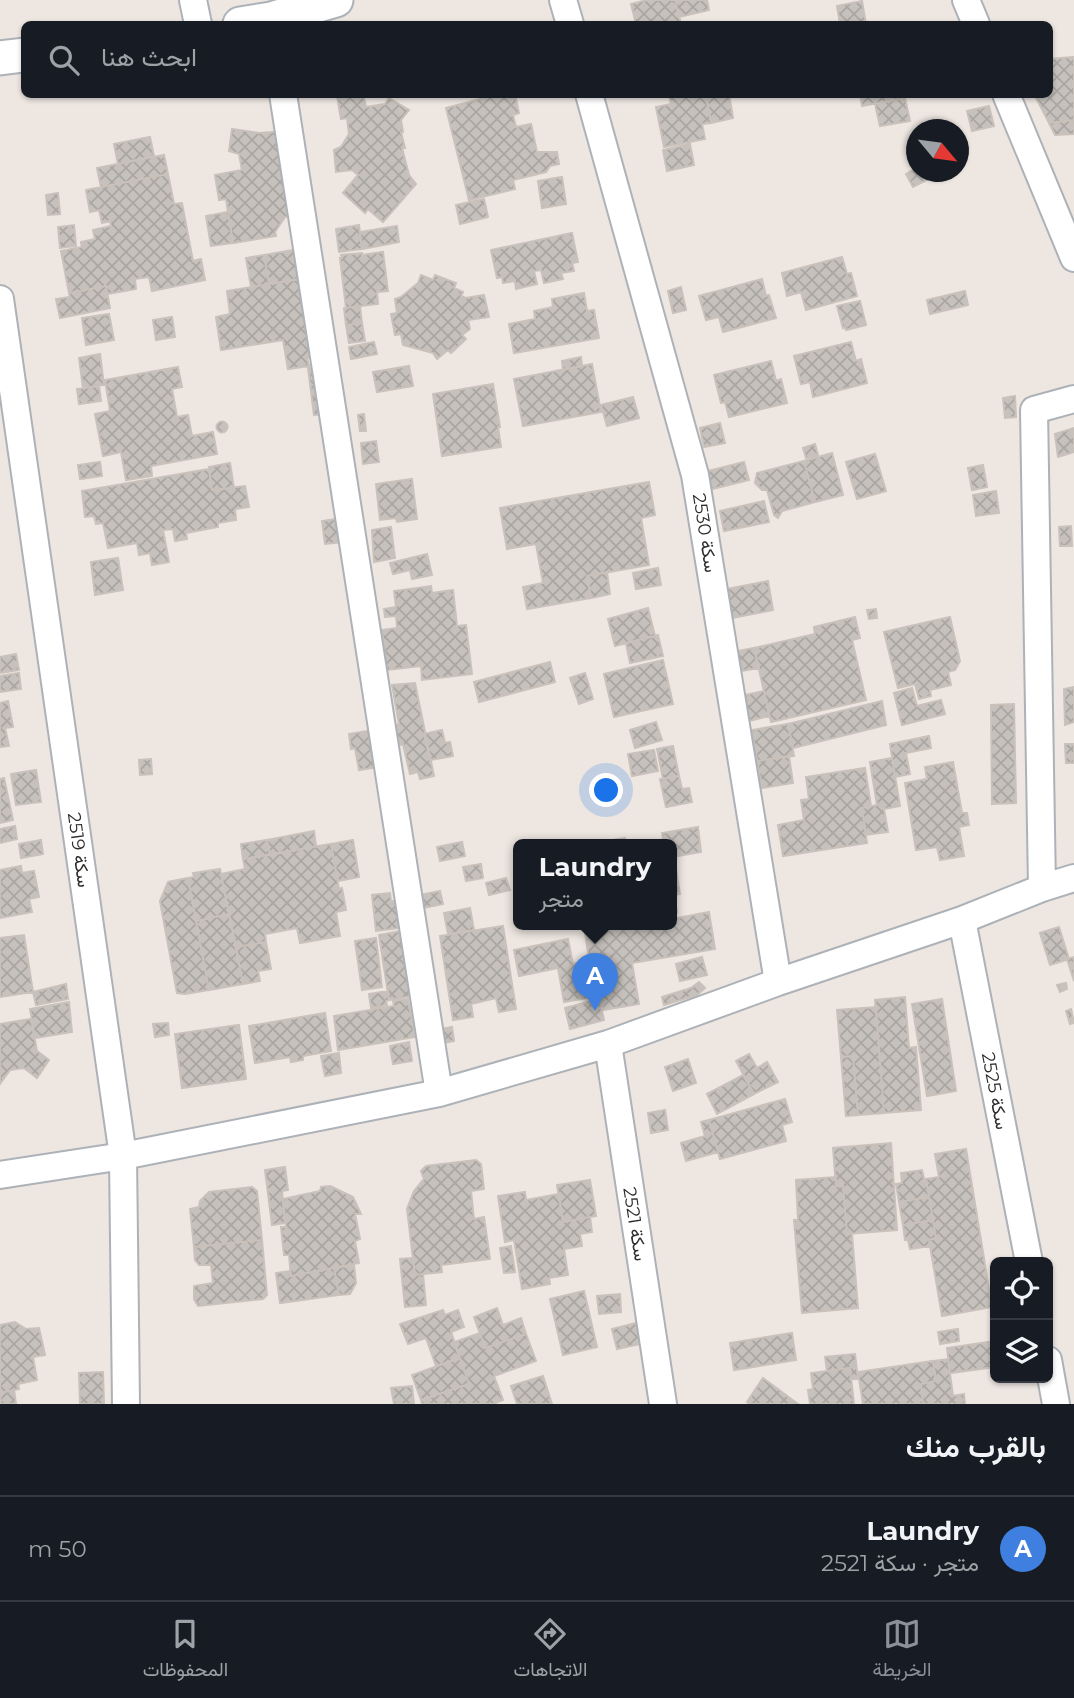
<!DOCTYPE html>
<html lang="ar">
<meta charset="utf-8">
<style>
body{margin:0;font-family:Montserrat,Vazirmatn,sans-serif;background:#20242c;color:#f1f3f6;direction:rtl}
.controls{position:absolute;right:21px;bottom:21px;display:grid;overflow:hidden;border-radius:10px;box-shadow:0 2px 5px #0004}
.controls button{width:63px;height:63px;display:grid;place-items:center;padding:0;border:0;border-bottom:2px solid #363941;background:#171b24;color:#f1f3f6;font:35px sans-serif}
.compass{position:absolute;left:906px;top:119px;width:63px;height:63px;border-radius:50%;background:#171b24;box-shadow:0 2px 5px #0004;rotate:119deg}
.you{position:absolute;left:607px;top:791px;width:24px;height:24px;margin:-18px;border:5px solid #fff;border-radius:50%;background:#1a73e8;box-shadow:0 0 0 10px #1a73e833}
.badge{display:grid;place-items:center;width:46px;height:46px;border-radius:50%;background:#8c9099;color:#fff;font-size:23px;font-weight:700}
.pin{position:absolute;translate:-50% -58px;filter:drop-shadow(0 2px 4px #0008)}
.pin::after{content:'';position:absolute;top:37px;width:24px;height:21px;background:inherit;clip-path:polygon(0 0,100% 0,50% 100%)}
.popup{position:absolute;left:513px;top:839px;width:164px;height:91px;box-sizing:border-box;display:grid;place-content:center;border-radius:10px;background:#171b24;filter:drop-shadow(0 2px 5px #0005);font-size:23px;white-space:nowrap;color:#9ea1a6}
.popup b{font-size:26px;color:#f1f3f6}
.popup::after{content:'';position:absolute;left:50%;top:100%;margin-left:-14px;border:14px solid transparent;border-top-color:#171b24}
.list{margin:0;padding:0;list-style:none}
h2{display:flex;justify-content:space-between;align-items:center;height:91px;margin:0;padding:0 28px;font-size:30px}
h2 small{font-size:23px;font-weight:400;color:#9ea1a6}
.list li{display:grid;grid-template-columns:46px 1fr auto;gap:21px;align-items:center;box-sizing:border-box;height:105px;padding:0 28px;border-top:2px solid #363941}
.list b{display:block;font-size:26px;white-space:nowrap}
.list p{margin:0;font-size:23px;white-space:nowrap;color:#9ea1a6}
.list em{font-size:23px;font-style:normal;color:#9ea1a6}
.icon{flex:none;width:38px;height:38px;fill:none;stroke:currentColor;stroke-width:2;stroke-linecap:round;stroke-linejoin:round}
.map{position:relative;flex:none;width:1074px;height:1404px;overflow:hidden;direction:ltr}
.search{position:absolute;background:#171b24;box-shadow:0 2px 5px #0004;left:21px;right:21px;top:21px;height:77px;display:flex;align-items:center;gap:18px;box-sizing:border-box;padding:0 24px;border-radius:10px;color:#9ea1a6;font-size:26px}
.sheet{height:196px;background:#171b24}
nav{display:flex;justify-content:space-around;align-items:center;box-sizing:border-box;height:98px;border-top:2px solid #363941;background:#171b24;font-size:19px;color:#9ea1a6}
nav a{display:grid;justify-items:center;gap:4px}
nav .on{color:#8c9099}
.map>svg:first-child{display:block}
.building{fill:url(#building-cross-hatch);stroke:#c9c1ba;stroke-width:2}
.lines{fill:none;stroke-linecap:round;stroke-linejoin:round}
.minor-casing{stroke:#adb2b8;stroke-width:30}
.tertiary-casing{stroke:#adb2b8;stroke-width:37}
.minor{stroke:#fff;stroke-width:26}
.tertiary{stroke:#fff;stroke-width:33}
.labels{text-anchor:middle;stroke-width:5;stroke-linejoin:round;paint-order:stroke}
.street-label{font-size:18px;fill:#2d2d2d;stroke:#fff}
</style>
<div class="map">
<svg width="1074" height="1404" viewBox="0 0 1074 1404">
<defs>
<pattern id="building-cross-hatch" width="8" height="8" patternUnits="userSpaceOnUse" patternTransform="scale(1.75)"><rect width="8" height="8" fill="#c6c1bc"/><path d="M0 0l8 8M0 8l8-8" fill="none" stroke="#aaa6a2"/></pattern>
</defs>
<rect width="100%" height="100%" fill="#ede6e1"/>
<path class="building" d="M 647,0 L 675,0 L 681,24 L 636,24 L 631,4 Z
M 675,0 L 707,0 L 709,10 L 679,17 Z
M 862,1 L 866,24 L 840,24 L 837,6 Z
M 1074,57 L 1074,120 L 1049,123 L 1034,94 L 1050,94 L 1050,59 Z
M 344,94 L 363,94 L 366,107 L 385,104 L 389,98 L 409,110 L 401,120 L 403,132 L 401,132 L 405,148 L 402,148 L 409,175 L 416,184 L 383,222 L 368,209 L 365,213 L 343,193 L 358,175 L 352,170 L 336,172 L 334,150 L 341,147 L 349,134 L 347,118 L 341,119 L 337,96 Z
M 515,94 L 519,113 L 513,115 L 516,127 L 531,124 L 537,152 L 557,152 L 559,164 L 550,166 L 546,172 L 513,180 L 515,189 L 469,200 L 446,108 L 480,99 L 480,94 Z
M 675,94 L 706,94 L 711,123 L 702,124 L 705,139 L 664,147 L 656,107 L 671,104 L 669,96 Z
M 717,94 L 729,94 L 733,118 L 711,123 L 706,97 Z
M 860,94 L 898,94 L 899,99 L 862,106 Z
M 905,98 L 910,121 L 880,126 L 875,104 Z
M 989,106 L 994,126 L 972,131 L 967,111 Z
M 1074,112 L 1074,134 L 1055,135 L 1049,123 L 1074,120 Z
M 232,129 L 259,133 L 286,131 L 293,216 L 285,217 L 275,232 L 276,236 L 233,243 L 226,199 L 219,200 L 215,175 L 242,170 L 239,154 L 229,151 Z
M 150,137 L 154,156 L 118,164 L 114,144 Z
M 690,144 L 694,165 L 667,171 L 663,150 Z
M 164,155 L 168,174 L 101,187 L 97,168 Z
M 916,168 L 916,172 L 932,172 L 935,176 L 913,187 L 906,174 Z
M 168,174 L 174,204 L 182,203 L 193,261 L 201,259 L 205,280 L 152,291 L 149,277 L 135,279 L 136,289 L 107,294 L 106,286 L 69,293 L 61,251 L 82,247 L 81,242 L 95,239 L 93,230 L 111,226 L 110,221 L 102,223 L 99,210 L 90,212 L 86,190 Z
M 562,177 L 566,204 L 542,208 L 538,181 Z
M 58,193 L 60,214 L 48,215 L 46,195 Z
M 484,199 L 488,217 L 460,224 L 456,205 Z
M 228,212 L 233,243 L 211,246 L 206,216 Z
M 74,225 L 76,246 L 60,248 L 58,227 Z
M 359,225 L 362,249 L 339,252 L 336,229 Z
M 397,226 L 399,242 L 362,249 L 360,232 Z
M 572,233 L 578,262 L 572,263 L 574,271 L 561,273 L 563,279 L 544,283 L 541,270 L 534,271 L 537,284 L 516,289 L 515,281 L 503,283 L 502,277 L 497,278 L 491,250 Z
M 305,248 L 310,277 L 269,284 L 264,255 Z
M 383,252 L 388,291 L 377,292 L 378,304 L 346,308 L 340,258 L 342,258 L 341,255 L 362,253 L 362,255 Z
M 264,255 L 269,284 L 251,287 L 246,258 Z
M 842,257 L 847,274 L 851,273 L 857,296 L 806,310 L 801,292 L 787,296 L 782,273 Z
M 421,275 L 433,280 L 435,275 L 456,283 L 454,288 L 463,292 L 461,296 L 466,298 L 484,295 L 489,317 L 468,320 L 470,329 L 462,335 L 466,339 L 451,353 L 448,350 L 437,359 L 433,353 L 403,345 L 401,334 L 395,335 L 391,314 L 397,313 L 395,299 L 401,297 L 418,283 Z
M 319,276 L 318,356 L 307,358 L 309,366 L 288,369 L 283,340 L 221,350 L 216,317 L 230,314 L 227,291 Z
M 762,279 L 766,296 L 769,295 L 776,318 L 723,332 L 719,317 L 706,320 L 699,296 Z
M 106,286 L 110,308 L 60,318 L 56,299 L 70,297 L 69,293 Z
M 681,287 L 686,310 L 673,313 L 668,291 Z
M 965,291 L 968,305 L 930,314 L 927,300 Z
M 584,293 L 587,311 L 594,310 L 599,338 L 514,353 L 509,324 L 535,319 L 534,311 L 553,307 L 552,299 Z
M 860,301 L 866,325 L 846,330 L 845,327 L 843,328 L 837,306 Z
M 360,306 L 362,323 L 346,325 L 344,308 Z
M 109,314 L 114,340 L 86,345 L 82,318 Z
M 172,317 L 175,337 L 156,340 L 153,320 Z
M 362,323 L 365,341 L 349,343 L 346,325 Z
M 374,342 L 377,354 L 351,359 L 349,347 Z
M 851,342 L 856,361 L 861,359 L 867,383 L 813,397 L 810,382 L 801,384 L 794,356 Z
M 100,354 L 104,385 L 83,388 L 79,358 Z
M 581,357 L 582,366 L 563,370 L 562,361 Z
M 771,361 L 776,381 L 781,379 L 787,403 L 729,417 L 725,402 L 721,403 L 714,375 Z
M 592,364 L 601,412 L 523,426 L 514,379 Z
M 331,366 L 336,412 L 314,415 L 308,368 Z
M 409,366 L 413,386 L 377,392 L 373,372 Z
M 178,367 L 182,387 L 172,389 L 177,417 L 188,415 L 192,436 L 213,432 L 217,454 L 151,466 L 152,476 L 126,480 L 121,452 L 103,456 L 95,414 L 110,411 L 105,380 Z
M 493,384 L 500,427 L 498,427 L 501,447 L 442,456 L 433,394 Z
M 99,386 L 101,401 L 79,404 L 77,389 Z
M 1015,396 L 1016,417 L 1005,418 L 1003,398 Z
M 633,397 L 639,418 L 607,426 L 601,405 Z
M 364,414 L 366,431 L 360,431 L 358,415 Z
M216.5 427a5.5 5.5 0 1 1 11 0a5.5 5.5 0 1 1-11 0Z
M 720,423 L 725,443 L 704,447 L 700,428 Z
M 1074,428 L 1074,452 L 1058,457 L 1055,434 Z
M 376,441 L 379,462 L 363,464 L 361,443 Z
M 815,444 L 818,455 L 806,458 L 803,448 Z
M 832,453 L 843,495 L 815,502 L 804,461 Z
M 875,454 L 886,491 L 857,499 L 846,462 Z
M 804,461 L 815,502 L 782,511 L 778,518 L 774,515 L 767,490 L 762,490 L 755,483 L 757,473 Z
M 100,462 L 102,476 L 80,479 L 78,465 Z
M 744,462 L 749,480 L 708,490 L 704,472 Z
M 230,463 L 234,488 L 212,490 L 209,467 Z
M 983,465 L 987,487 L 972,490 L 968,468 Z
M 209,469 L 212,490 L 245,486 L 249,507 L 235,509 L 236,520 L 218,523 L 218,527 L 186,533 L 187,539 L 175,541 L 173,529 L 163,530 L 169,562 L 152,565 L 150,553 L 139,555 L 137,543 L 108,548 L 103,523 L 96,524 L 94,516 L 85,517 L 82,491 Z
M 412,479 L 417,519 L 397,522 L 396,518 L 380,520 L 376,484 Z
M 649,482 L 655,515 L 641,518 L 649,565 L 587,576 L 591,598 L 527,609 L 523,587 L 543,583 L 536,544 L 507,549 L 500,508 Z
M 996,491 L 999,513 L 976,516 L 973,495 Z
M 764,501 L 769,522 L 724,531 L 720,511 Z
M 350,517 L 353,541 L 325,544 L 322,521 Z
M 1071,526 L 1072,546 L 1060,546 L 1059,527 Z
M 391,527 L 395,558 L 374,562 L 372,530 Z
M 427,554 L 432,575 L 412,579 L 410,570 L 393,574 L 390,563 Z
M 118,558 L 123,590 L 95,595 L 91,562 Z
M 658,568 L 661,585 L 636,589 L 633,573 Z
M 607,572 L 610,594 L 591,598 L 587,576 Z
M 768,581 L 773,610 L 732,618 L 727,589 Z
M 431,586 L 432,593 L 453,590 L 457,626 L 466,625 L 472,674 L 422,680 L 421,666 L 387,670 L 382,630 L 397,628 L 396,616 L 385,617 L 384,609 L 396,607 L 394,591 Z
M 648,608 L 655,636 L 615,646 L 608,619 Z
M 876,609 L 877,618 L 869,619 L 867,610 Z
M 855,617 L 860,638 L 852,640 L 866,700 L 771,722 L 754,648 L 815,634 L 814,627 Z
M 950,617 L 960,661 L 955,670 L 948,672 L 951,685 L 930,690 L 931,696 L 919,699 L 915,684 L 898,688 L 884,632 Z
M 658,635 L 663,656 L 630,663 L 626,643 Z
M 754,648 L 759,668 L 741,671 L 738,651 Z
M 16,654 L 19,670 L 0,673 L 0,657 Z
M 663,660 L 673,704 L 614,717 L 604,674 Z
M 550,662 L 555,682 L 479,702 L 474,682 Z
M 19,673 L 21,689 L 0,692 L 0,676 Z
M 585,673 L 593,699 L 579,704 L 570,678 Z
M 415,683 L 434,776 L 420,779 L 418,772 L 410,774 L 403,744 L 397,746 L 393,726 L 399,724 L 392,685 Z
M 1074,687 L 1074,722 L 1065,725 L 1064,689 Z
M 912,688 L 917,706 L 941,700 L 945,714 L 902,725 L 894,693 Z
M 764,691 L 769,716 L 749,721 L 745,695 Z
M 8,701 L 13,727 L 5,728 L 9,746 L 0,747 L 0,703 Z
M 882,701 L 886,725 L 793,748 L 788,724 Z
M 1014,704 L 1016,803 L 992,804 L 991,705 Z
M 656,722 L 662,740 L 635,748 L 630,730 Z
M 788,724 L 794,756 L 757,761 L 752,730 Z
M 374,730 L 379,767 L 359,770 L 355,748 L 351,749 L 349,734 Z
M 442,730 L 445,743 L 450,742 L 453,756 L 430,760 L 424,734 Z
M 929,736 L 931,748 L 906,753 L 910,774 L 895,777 L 890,744 Z
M 1065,744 L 1074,744 L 1074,763 L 1066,763 Z
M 673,746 L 679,776 L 663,779 L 657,749 Z
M 654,750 L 658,771 L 632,776 L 628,754 Z
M 789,756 L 793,783 L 762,788 L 757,761 Z
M 892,758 L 900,806 L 884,809 L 888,832 L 866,835 L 862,808 L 877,805 L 870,762 Z
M 151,759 L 152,774 L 140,775 L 139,760 Z
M 953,762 L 962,813 L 967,813 L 969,825 L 959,827 L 964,856 L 940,860 L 937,847 L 916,850 L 905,783 L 927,779 L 925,767 Z
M 865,768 L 871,806 L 862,808 L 867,843 L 783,856 L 778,825 L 804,820 L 801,800 L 809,799 L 806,777 Z
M 36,770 L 41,802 L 16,805 L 11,774 Z
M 679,776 L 682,789 L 689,788 L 692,802 L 666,807 L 660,779 Z
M 4,778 L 13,820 L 0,823 L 0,779 Z
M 15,826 L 17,839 L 0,843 L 0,829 Z
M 698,827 L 701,852 L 672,857 L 672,845 L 664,845 L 662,833 Z
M 314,831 L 316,846 L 270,855 L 267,840 Z
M 625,838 L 627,845 L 595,845 L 595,843 Z
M 41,840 L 43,854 L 21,858 L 19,844 Z
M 267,840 L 270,855 L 243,859 L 241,844 Z
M 353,840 L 359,877 L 338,881 L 331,844 Z
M 462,842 L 465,856 L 440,861 L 437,847 Z
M 331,844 L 339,889 L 342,888 L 346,910 L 336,912 L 340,936 L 300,943 L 297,928 L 265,934 L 266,942 L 236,947 L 221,874 L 245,869 L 243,859 Z
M 481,864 L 483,878 L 466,881 L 463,867 Z
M 21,866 L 22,873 L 34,871 L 39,897 L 29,899 L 32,912 L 0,918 L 0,870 Z
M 220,869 L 229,914 L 196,921 L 188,878 L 194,877 L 193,873 Z
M 676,869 L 680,894 L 674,895 L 677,912 L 672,913 L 672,870 Z
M 188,878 L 209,990 L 185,994 L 177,993 L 160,901 L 168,882 Z
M 506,878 L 510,890 L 489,895 L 486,883 Z
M 440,891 L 443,904 L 423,908 L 420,895 Z
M 390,893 L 391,901 L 397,901 L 400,928 L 376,931 L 372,895 Z
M 470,908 L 474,930 L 448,934 L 444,913 Z
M 709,912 L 715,949 L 632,963 L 639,1004 L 603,1010 L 599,986 L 594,987 L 585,934 L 636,925 L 672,925 L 672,919 Z
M 229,914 L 243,984 L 209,990 L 196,921 Z
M 503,926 L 516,1009 L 499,1012 L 496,998 L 471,1004 L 473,1017 L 453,1020 L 440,936 Z
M 1059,927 L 1069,959 L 1050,965 L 1040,933 Z
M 401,931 L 412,996 L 389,1000 L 379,935 Z
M 24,935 L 33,992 L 0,997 L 0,938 Z
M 376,938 L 382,987 L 362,990 L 355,941 Z
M 568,939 L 573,964 L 586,961 L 593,997 L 564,1002 L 558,968 L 519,976 L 514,950 Z
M 266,942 L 271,969 L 258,971 L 260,981 L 243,984 L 236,947 Z
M 702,957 L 707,975 L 680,981 L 676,964 Z
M 1074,957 L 1074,981 L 1067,959 Z
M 699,982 L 705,988 L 697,995 L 664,1005 L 662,997 L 691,988 Z
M 1066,983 L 1067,989 L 1060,992 L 1057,985 Z
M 66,984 L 68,999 L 36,1005 L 33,992 Z
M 388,991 L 389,1000 L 386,1001 L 387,1005 L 371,1008 L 369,994 Z
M 905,997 L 909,1048 L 916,1047 L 921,1110 L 884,1113 L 875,1000 Z
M 408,999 L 415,1037 L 338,1050 L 334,1016 L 394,1006 L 393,1001 Z
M 599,999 L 604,1020 L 570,1029 L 565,1008 Z
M 942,999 L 956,1091 L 927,1096 L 912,1004 Z
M 69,1002 L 72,1032 L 35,1038 L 30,1009 Z
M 876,1007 L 884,1113 L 858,1115 L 853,1056 L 841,1057 L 837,1010 Z
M 1071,1009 L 1074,1023 L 1070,1024 L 1066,1011 Z
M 325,1013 L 331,1051 L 303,1056 L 303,1060 L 291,1062 L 290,1057 L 255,1063 L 249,1026 Z
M 31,1019 L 37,1051 L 49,1060 L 37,1078 L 24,1068 L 10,1070 L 0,1084 L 0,1024 Z
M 168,1023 L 169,1035 L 155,1037 L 153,1024 Z
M 239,1025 L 246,1079 L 182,1088 L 175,1034 Z
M 452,1027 L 454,1041 L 443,1043 L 441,1029 Z
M 409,1042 L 412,1061 L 393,1064 L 390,1046 Z
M 339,1053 L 341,1073 L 325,1076 L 321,1056 Z
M 749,1054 L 757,1068 L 767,1062 L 778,1082 L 754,1094 L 736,1061 Z
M 853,1056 L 858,1115 L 846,1116 L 841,1057 Z
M 688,1059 L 696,1083 L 673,1091 L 665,1067 Z
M 743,1075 L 754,1094 L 717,1114 L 707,1094 Z
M 785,1099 L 792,1122 L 782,1125 L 786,1141 L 720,1159 L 709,1120 Z
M 665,1110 L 668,1130 L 651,1133 L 648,1113 Z
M 709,1120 L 718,1152 L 686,1161 L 681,1143 L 705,1136 L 701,1122 Z
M 891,1143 L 897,1230 L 847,1234 L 843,1186 L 836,1186 L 833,1148 Z
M 966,1149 L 992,1307 L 942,1316 L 929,1240 L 936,1238 L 926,1179 L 939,1177 L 935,1154 Z
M 476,1160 L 481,1164 L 484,1189 L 471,1191 L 474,1219 L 484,1217 L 490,1259 L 441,1265 L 442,1272 L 415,1275 L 407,1209 L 414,1191 L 424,1179 L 421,1171 L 426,1166 Z
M 285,1167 L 288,1190 L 282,1191 L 285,1223 L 272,1225 L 265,1170 Z
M 922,1170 L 924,1179 L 926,1179 L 929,1197 L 899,1202 L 896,1184 L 902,1183 L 901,1173 Z
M 836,1177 L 836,1186 L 843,1186 L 847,1234 L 852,1234 L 858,1308 L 802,1313 L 794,1220 L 798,1220 L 796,1180 Z
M 590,1180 L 596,1216 L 563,1222 L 557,1185 Z
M 330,1186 L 353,1197 L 361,1214 L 355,1214 L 360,1239 L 355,1241 L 359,1263 L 291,1276 L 289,1255 L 284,1255 L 281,1227 L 286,1227 L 283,1199 L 320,1191 L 321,1187 Z
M 252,1187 L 257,1191 L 262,1240 L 194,1247 L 190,1209 L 199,1207 L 200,1201 L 209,1192 Z
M 525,1192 L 526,1200 L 559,1194 L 563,1222 L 590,1217 L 592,1232 L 580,1234 L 582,1246 L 564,1249 L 568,1275 L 549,1278 L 550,1284 L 522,1289 L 514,1240 L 505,1242 L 498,1196 Z
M 929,1197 L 933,1220 L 903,1225 L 899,1202 Z
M 933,1220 L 936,1238 L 929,1240 L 930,1246 L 910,1249 L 908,1240 L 905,1240 L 903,1225 Z
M 262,1240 L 267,1295 L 263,1299 L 198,1306 L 194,1299 L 194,1286 L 213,1283 L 211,1265 L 199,1265 L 195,1260 L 194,1247 Z
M 511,1246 L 515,1272 L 504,1273 L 500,1248 Z
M 413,1258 L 415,1275 L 423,1274 L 426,1305 L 405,1307 L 400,1259 Z
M 354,1265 L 356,1283 L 350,1294 L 339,1295 L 334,1268 Z
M 334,1268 L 339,1295 L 280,1303 L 276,1273 L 290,1271 L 291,1276 Z
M 584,1291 L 597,1347 L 563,1355 L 550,1299 Z
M 620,1294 L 621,1312 L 599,1314 L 597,1296 Z
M 497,1308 L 503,1325 L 521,1318 L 526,1334 L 485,1348 L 474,1317 Z
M 443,1310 L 445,1315 L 458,1310 L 464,1327 L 451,1332 L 460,1358 L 436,1366 L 426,1338 L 408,1344 L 400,1324 Z
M 15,1322 L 26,1329 L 39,1328 L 45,1355 L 33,1357 L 37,1380 L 18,1384 L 19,1389 L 0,1393 L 0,1325 Z
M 636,1323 L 640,1344 L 617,1349 L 612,1329 Z
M 958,1329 L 959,1341 L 940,1344 L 938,1332 Z
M 480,1333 L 485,1348 L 526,1334 L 536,1361 L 494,1376 L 503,1400 L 493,1404 L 422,1404 L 421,1400 L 469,1384 L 454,1342 Z
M 792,1333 L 796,1360 L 734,1370 L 730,1343 Z
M 995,1341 L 995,1367 L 950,1373 L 947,1348 Z
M 855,1354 L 858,1379 L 851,1379 L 850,1368 L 827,1371 L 825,1357 Z
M 460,1358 L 469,1384 L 421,1400 L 412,1375 Z
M 948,1359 L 953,1396 L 964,1394 L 965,1404 L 923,1404 L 921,1384 L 936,1381 L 933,1361 Z
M 933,1361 L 936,1381 L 921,1384 L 923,1404 L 863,1404 L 858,1372 Z
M 850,1368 L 854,1404 L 810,1404 L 808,1390 L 813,1389 L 811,1373 Z
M 103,1372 L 104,1404 L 80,1404 L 79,1373 Z
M 543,1376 L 552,1404 L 517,1404 L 511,1386 Z
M 763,1378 L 798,1404 L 750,1404 L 747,1402 Z
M 412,1386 L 414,1404 L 394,1404 L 391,1388 Z
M 14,1390 L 16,1404 L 1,1404 L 0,1393 Z"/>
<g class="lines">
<defs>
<path id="minor" d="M 193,0 L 198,24
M 563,0 L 570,24
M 966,0 L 976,24
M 283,94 L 439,1093
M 589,94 L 695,475 L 778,982
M 1006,94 L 1074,258
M 0,299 L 123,1156 L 126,1404
M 1042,888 L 1034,410 L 1074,399
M 962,920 L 1029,1262
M 608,1044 L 663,1404
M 0,1175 L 123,1156 L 439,1093 L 608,1044 L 778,982 L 962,920 L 1042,888 L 1074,878
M 1048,1360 L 1056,1404"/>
<path id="tertiary" d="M 240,24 L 271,19 L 336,0
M 0,58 L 24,55"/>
</defs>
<use href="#minor" class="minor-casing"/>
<use href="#tertiary" class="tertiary-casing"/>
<use href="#minor" class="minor"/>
<use href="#tertiary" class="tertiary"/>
</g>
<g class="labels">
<g class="street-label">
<text transform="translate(705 533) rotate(81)" y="6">سكة 2530</text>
<text transform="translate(79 850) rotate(82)" y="6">سكة 2519</text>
<text transform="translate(995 1091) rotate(79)" y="6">سكة 2525</text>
<text transform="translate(635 1224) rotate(81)" y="6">سكة 2521</text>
</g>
</g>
</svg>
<div class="controls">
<button><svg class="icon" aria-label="locate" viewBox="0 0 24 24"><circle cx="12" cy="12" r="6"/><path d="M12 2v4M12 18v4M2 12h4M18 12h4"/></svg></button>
<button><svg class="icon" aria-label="layers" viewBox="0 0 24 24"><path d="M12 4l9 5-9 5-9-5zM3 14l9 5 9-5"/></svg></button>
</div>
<svg class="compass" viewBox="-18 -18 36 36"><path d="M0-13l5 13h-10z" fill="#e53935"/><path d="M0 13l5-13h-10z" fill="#9ea1a6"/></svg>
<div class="you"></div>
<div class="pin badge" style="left:595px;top:1011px;background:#3f7fe0">A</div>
<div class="popup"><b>Laundry</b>متجر</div>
<div class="search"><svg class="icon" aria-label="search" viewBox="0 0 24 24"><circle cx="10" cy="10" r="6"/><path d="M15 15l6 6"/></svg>ابحث هنا</div>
</div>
<section class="sheet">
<h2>بالقرب منك<small></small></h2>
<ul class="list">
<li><span class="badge" style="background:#3f7fe0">A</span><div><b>Laundry</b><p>متجر · سكة 2521</p></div><em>50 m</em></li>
</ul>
</section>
<nav>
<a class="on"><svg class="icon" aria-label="map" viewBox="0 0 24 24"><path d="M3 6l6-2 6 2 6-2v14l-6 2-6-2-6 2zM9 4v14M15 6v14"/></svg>الخريطة</a>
<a><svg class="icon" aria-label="directions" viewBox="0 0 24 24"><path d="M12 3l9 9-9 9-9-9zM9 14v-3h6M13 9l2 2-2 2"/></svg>الاتجاهات</a>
<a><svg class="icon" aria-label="saved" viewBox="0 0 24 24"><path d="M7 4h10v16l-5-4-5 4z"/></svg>المحفوظات</a>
</nav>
